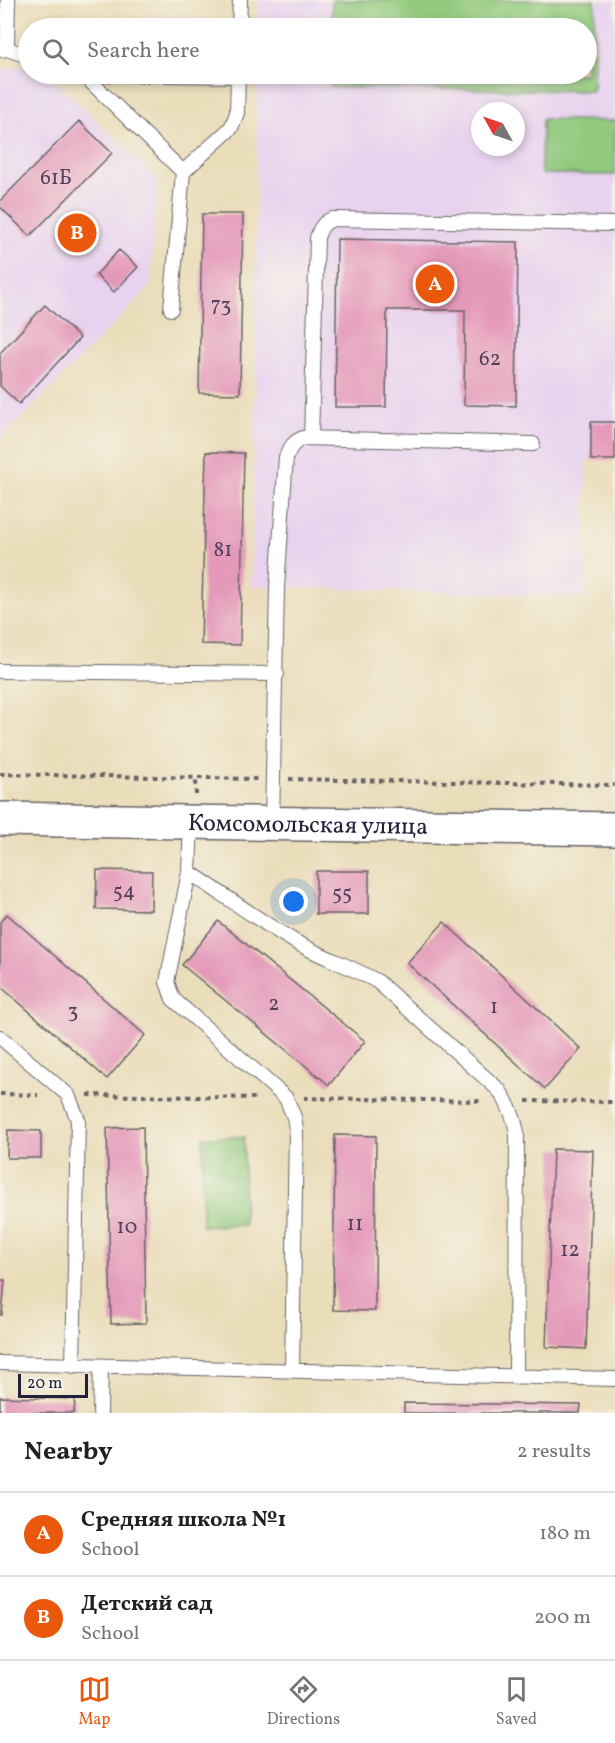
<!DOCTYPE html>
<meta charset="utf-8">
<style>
body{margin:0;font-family:Vollkorn,serif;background:#f6f6f6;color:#202124}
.compass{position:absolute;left:471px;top:102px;width:54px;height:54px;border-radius:50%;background:#fff;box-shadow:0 3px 9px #0003;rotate:310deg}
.scale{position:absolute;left:18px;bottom:15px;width:70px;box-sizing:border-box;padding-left:6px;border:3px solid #22223b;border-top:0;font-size:16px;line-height:21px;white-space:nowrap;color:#22223b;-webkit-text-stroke:4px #f7f3e8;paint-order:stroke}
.you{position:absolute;left:294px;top:902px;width:21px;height:21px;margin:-15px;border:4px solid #fff;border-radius:50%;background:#1a73e8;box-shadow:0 0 0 9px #1a73e833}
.badge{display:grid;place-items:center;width:39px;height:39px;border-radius:50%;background:#ea580c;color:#fff;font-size:20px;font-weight:700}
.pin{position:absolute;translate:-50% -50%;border:3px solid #fff;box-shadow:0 2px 6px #0006}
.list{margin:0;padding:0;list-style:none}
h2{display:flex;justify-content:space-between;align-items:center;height:78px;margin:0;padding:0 24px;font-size:26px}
h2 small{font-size:20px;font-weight:400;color:#757577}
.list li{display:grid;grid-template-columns:39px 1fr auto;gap:18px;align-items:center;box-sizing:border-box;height:84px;padding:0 24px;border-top:2px solid #e0e0e0}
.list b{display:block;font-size:22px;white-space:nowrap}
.list p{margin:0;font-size:20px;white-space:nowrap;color:#757577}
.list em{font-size:20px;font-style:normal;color:#757577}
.icon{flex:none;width:33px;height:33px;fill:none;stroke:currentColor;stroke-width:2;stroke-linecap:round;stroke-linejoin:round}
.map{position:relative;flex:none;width:615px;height:1413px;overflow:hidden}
.search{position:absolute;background:#fff;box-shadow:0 3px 9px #0003;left:18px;right:18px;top:18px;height:66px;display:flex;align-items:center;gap:15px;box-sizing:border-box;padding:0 21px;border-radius:33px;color:#757577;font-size:22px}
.sheet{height:246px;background:#fff}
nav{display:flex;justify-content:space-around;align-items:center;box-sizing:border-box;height:84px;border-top:2px solid #e0e0e0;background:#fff;font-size:16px;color:#757577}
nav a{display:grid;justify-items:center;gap:3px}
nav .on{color:#ea580c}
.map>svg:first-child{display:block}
.built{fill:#e8d2ef;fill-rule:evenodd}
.garden{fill:#91c97d;stroke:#5a765c;stroke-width:1.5}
.building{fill:#e499b9}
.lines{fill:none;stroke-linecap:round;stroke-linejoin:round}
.service-casing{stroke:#686367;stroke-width:16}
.tertiary-casing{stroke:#686367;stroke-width:36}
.path{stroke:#686367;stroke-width:4;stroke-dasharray:4.5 4.5;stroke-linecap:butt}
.service{stroke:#fff;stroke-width:14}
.tertiary{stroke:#fff;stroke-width:33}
.labels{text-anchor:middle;stroke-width:4.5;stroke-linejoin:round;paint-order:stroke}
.number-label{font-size:21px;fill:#52405a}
.street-label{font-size:24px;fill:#22223b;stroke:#f7f3e8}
</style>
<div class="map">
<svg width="615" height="1413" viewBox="0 0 615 1413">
<rect width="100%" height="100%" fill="#f7f3e8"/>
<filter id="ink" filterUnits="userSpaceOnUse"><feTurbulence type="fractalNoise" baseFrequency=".0167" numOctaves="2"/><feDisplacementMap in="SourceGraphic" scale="12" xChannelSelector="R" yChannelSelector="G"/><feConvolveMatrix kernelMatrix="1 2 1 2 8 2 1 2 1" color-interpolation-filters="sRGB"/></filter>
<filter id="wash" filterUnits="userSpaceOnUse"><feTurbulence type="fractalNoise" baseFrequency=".008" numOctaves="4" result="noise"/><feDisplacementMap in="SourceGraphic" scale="24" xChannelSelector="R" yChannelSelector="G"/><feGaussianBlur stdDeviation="1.35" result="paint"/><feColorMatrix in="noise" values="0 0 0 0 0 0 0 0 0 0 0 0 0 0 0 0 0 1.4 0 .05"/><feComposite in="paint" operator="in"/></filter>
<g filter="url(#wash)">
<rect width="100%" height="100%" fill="#eaddba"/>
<path class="built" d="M 257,0 L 615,0 L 615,422 L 591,422 L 591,460 L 586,460 L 585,597 L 251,586 L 255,427 L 257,74 L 586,74 L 586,28 L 257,28 ZM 480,111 L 516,111 L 516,147 L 480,147 Z
M 28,67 L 28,74 L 47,74 L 157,178 L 150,287 L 0,440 L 0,69 Z"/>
<path class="garden" d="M 332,0 L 595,0 L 593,91 L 331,87 L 331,74 L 586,74 L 586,28 L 332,28 Z
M 542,119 L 615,121 L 615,175 L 541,174 Z
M 203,1137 L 244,1137 L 244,1225 L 202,1226 Z"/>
<g id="blocks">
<path class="building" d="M 79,121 L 112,153 L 30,236 L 0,207 L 0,201 Z
M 202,214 L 243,214 L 240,394 L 199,393 Z
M 337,239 L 518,242 L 516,406 L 464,405 L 465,310 L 387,310 L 386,407 L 335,407 Z
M 119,250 L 138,267 L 114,292 L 96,275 Z
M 45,305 L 80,338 L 19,404 L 0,386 L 0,353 Z
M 591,422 L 615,422 L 615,460 L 591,460 Z
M 206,452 L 244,453 L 240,645 L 201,644 Z
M 97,870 L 152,871 L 151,910 L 96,909 Z
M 316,871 L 369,871 L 369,914 L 316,914 Z
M 7,914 L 145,1035 L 107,1079 L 0,986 L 0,922 Z
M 218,921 L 365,1041 L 329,1085 L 182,965 Z
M 444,922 L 581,1049 L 545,1089 L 407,963 Z
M 143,1127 L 146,1323 L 111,1324 L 107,1128 Z
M 8,1130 L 41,1131 L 41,1158 L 7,1158 Z
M 335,1135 L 376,1136 L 375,1311 L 333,1310 Z
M 553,1149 L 593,1150 L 586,1349 L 546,1347 Z
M 0,1280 L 5,1280 L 2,1315 L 0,1315 Z
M 0,1397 L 75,1399 L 74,1413 L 0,1413 Z
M 404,1403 L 581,1405 L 580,1413 L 404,1413 Z"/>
</g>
</g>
<g filter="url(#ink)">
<use href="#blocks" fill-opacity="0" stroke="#686367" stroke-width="1.5"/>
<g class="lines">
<defs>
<path id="service" d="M 239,28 L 240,0
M 7,49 L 28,56
M 0,50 L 7,49 L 8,0
M 82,74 L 238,76
M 83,74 L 183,172 L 171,309
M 183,172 L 231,128 L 237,113 L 238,74
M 311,438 L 317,238 C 320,228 323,223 332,219 L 615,224
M 0,671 L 277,674
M 191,821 L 189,872 L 167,982 L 173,999 L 286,1098 L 294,1117 L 296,1129 L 292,1371
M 272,823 L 277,588 L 286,457 C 290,448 293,442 303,438 L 533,444
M 189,872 C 224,895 258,920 294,941 C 321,957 351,966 378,982 L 499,1090 C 508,1103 514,1116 517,1132 L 516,1377
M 0,1037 L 68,1095 L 78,1120 L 73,1366
M 0,1363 L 615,1379
M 100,1413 L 101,1366"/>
<g id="tertiary">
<path id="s1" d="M 0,819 L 615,829"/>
</g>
</defs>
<use href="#service" class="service-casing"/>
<use href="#tertiary" class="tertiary-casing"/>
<path class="path" d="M 0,774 L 257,779
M 289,779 L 615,785
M 196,795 L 196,777
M 0,1094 L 38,1095
M 88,1095 L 257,1098
M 304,1098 L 482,1101
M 526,1101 L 615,1102"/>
<use href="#service" class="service"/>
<use href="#tertiary" class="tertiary"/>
</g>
</g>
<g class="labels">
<g class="number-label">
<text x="56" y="184">61Б</text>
<text x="221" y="311">73</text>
<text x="490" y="365">62</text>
<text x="223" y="556">81</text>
<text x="124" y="897">54</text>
<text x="342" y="899">55</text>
<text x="274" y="1010">2</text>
<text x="494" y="1013">1</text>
<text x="73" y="1017">3</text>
<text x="355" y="1230">11</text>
<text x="127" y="1233">10</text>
<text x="570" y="1256">12</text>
</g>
<g class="street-label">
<text dy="8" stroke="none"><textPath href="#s1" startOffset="308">Комсомольская улица</textPath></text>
</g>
</g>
</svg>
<svg class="compass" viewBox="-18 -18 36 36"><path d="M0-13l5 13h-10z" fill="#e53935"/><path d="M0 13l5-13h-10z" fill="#757577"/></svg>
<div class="scale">20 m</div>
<div class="you"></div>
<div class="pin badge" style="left:435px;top:284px">A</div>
<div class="pin badge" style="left:77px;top:233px">B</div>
<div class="search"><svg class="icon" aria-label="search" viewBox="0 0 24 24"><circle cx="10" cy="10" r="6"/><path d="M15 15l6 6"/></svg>Search here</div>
</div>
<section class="sheet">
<h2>Nearby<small>2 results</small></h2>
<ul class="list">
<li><span class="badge">A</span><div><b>Средняя школа №1</b><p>School</p></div><em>180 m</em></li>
<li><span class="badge">B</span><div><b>Детский сад</b><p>School</p></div><em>200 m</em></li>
</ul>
</section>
<nav>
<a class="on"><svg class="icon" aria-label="map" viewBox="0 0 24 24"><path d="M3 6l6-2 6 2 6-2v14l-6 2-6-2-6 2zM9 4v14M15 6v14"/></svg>Map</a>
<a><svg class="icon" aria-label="directions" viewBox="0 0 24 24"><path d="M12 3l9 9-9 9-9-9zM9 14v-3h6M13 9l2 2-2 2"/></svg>Directions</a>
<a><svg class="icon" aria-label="saved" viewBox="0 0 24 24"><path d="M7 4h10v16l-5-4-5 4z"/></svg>Saved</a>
</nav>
